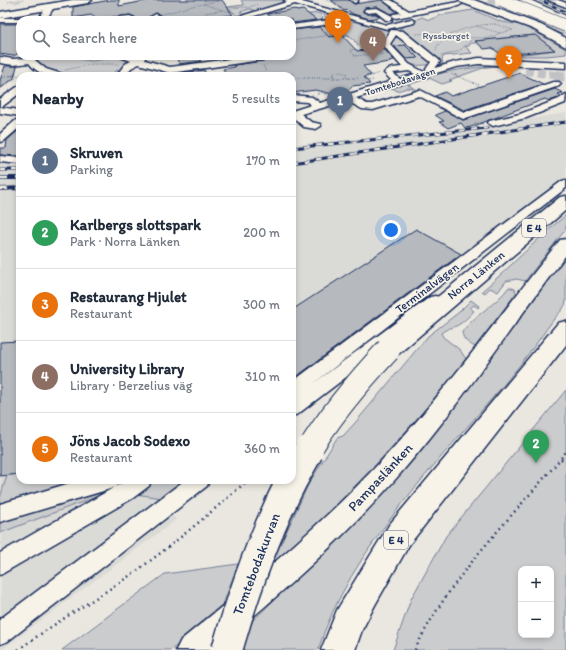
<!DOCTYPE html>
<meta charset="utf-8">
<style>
body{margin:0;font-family:Itim,sans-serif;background:#f2f2f3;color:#1f2937}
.controls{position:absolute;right:12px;bottom:12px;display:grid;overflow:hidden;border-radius:8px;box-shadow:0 2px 6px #0003}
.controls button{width:36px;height:36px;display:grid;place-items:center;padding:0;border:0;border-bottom:1px solid #e0e1e3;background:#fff;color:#1f2937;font:20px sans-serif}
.you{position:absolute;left:391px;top:230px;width:14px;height:14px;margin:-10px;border:3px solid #fff;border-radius:50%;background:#1a73e8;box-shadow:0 0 0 6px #1a73e833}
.badge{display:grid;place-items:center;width:26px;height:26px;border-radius:50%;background:#111827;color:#fff;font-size:13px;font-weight:700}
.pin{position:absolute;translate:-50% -33px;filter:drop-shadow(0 1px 2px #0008)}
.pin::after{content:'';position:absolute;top:21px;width:14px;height:12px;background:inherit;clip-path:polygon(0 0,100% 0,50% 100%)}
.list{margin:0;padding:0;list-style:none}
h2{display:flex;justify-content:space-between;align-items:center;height:52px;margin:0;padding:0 16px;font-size:17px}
h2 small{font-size:13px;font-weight:400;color:#747a83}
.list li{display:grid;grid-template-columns:26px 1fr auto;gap:12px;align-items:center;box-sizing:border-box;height:72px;padding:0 16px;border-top:1px solid #e0e1e3}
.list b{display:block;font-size:15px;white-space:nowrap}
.list p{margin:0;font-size:13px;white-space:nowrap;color:#747a83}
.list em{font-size:13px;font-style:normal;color:#747a83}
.icon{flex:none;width:22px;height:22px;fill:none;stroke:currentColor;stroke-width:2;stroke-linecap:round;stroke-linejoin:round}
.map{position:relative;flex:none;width:566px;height:650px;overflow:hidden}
.search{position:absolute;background:#fff;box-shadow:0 2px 6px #0003;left:16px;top:16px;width:280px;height:44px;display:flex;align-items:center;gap:10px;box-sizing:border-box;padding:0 14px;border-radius:12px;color:#747a83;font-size:15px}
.panel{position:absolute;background:#fff;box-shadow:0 2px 6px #0003;left:16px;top:72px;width:280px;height:412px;border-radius:12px}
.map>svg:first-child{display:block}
.built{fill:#dadad6}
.green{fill:#cbcccd;stroke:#737e96;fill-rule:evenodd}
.building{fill:#b6babf;stroke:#1b2f5e}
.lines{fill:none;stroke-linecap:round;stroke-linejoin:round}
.minor-tunnel-far1{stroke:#c1c2c6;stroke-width:8;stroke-dasharray:8 4;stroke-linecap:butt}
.minor-tunnel{stroke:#c1c2c6;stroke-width:10;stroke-dasharray:10 5;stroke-linecap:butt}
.highway-tunnel{stroke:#c1c2c6;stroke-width:12;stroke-dasharray:12 5.5;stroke-linecap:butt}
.minor-casing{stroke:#1b2f5e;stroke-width:3}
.major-casing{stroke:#1b2f5e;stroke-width:3}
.highway-casing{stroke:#1b2f5e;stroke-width:3}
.path-far2{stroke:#1b2f5e;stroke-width:1;stroke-dasharray:0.5 1.5;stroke-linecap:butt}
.path-far1{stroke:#1b2f5e;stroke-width:1.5;stroke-dasharray:0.5 2;stroke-linecap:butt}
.path{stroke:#1b2f5e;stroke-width:2.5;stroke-dasharray:1.5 4;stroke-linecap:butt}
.minor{fill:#f7f3e8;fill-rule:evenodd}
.major{fill:#f7f3e8;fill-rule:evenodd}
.highway{fill:#f7f3e8;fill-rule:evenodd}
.rail-far2-casing{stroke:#1b2f5e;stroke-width:2.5}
.rail-far1-casing{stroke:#1b2f5e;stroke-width:3}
.rail-casing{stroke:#1b2f5e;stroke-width:4}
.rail-far2{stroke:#f7f3e8;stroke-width:1.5;stroke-dasharray:4.5;stroke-linecap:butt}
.rail-far1{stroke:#f7f3e8;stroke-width:2;stroke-dasharray:6;stroke-linecap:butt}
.rail{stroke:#f7f3e8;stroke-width:2.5;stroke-dasharray:8;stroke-linecap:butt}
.highway-bridge-far2-casing{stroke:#1b2f5e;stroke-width:13;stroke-linecap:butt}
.highway-bridge-far1-casing{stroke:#1b2f5e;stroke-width:26;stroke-linecap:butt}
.highway-bridge-casing{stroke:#1b2f5e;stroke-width:33;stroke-linecap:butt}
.highway-bridge-far2{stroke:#f7f3e8;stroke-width:12}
.highway-bridge-far1{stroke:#f7f3e8;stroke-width:24}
.highway-bridge{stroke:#f7f3e8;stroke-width:30}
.labels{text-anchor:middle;stroke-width:3.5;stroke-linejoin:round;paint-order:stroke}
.far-park-label{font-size:10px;fill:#47567a;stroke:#f7f3e8}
.far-street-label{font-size:10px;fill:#1b2f5e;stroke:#f7f3e8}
.shield{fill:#f7f3e8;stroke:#5d6a87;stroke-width:1}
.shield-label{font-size:11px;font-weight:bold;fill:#1b2f5e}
.street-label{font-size:12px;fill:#1b2f5e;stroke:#f7f3e8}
.near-street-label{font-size:14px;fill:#1b2f5e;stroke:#f7f3e8}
</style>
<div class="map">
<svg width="566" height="650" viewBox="0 0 566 650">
<rect width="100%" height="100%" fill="#eae7e0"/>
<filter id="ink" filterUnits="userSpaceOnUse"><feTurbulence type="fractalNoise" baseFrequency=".025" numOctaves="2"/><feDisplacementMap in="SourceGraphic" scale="8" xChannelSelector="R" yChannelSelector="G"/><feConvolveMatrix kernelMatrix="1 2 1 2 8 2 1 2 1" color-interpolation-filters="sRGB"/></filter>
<g filter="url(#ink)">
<path class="built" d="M 566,113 L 566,180 L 292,392 L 292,145 L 486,126 Z
M 0,163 L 20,163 L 20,480 L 176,480 L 157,495 L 176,520 L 1,650 Z"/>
<path class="green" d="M 241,0 L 284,0 L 287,1 L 256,11 L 250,9 L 240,12 L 244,15 L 237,16 L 231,10 L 219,8 L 244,5 Z
M 473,10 L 502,22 L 522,25 L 566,49 L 566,54 L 547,56 L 509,56 L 555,50 L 534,35 L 475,41 L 477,43 L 471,43 L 469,46 L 465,46 L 472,53 L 444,56 L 442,59 L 443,64 L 434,67 L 439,63 L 399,29 L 403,27 L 401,26 L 422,17 L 429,20 L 441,15 Z
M 328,12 L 388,28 L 391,31 L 383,43 L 390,51 L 386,51 L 382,48 L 364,50 L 349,35 L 293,41 L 292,39 L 326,34 L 322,29 L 292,33 L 292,25 L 317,22 L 312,18 L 300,15 L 320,13 L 324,21 L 329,23 L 323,13 Z
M 395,34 L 431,59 L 433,64 C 406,68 409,64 391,46 L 390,43 Z
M 40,56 L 77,56 L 79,59 L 91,61 L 107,59 L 107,56 L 146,56 L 133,61 L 123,70 L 117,70 L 111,76 C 86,76 60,79 38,64 L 36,58 Z
M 501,66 L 486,67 L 449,80 L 452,81 L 442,84 L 429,78 L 408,85 L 416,89 L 407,88 L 397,91 L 391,87 C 431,75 459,67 501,66 Z
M 566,215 L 566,229 L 525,281 L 517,279 L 506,281 L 498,292 L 490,288 L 485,293 L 482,291 C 511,267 536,239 566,215 Z
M 566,254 C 566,266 566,292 566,302 C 565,308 557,315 554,319 C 538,341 523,362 506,382 C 439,462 350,548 318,650 L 222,650 L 270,604 L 365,509 Z
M 509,287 L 515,289 L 516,293 L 475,347 C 468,343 463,340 462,332 C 474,315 496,305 509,287 Z
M 471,300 L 479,306 L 478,308 L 474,305 L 470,308 L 474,311 C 469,316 463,323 456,326 C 449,329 448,328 441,333 L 443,337 L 460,350 L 466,359 C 410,432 347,497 279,559 L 273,561 L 308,485 L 337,438 L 343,436 L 355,423 L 428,336 L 458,313 Z
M 566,390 L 566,650 L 393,650 L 411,599 L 446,536 ZM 521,569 L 551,569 L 551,635 L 521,635 Z
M 20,474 L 20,480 L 84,480 L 0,504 L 0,498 L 7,475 Z
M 156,480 L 184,480 L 161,498 L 136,494 L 136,491 Z
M 122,487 L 0,533 L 0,522 Z
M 238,564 L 225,599 L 217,615 L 171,650 L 62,650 L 165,574 Z"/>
<path class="building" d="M 110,0 L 119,0 L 119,6 L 150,0 L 222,0 L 233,15 L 214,17 L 216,20 L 158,20 L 161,16 L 157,13 L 144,20 L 135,20 L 135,17 L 130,15 L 98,20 L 91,15 L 73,18 L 73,7 Z
M 331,0 L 349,0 L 354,4 L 382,0 L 397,12 L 391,14 L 378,7 L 365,8 L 363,10 L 363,12 L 368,14 L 376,14 L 380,17 L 369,19 L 353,14 L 347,10 L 344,11 Z
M 295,9 L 297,11 L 303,10 L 316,20 L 292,23 L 292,20 L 274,20 L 267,14 Z
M 0,24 L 20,24 L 20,52 L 14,56 L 0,54 Z
M 320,27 L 329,37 L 342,35 L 357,51 L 383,48 L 394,60 L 389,61 L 390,62 L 363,66 L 371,75 L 364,77 L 370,84 L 352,86 L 345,94 L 336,95 L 316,90 L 292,93 L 292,74 L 279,76 L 227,76 L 223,69 L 235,67 L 234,65 L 276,59 L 281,56 L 292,56 L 292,30 Z
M 535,35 L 555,50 L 502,55 L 492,48 L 484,49 L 475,41 Z
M 405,45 L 418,58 L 406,59 L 394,46 Z
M 176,56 L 189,56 L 190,58 L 199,57 L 201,61 L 179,64 Z
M 5,66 L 17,66 L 14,78 L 0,89 L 0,81 Z
M 204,70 L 207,76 L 182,76 L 181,73 Z
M 520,73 L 543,84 L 464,110 L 435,96 L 445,92 L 451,96 Z
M 555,89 L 563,93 L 558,94 L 561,96 L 558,98 L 549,101 L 545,99 L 471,127 L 465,128 L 461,123 L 448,128 L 439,122 L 444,121 L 435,115 L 445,111 L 463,120 Z
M 20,129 L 20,156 L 0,155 L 0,148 L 6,148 L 7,140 Z
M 416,229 L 461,254 L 292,380 L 292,310 Z
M 20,341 L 20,474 L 0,476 L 0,342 Z"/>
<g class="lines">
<path class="minor-tunnel-far1" d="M 488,0 C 513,14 538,25 566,29
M 525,71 L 562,76"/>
<path class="minor-tunnel" d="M 555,75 L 566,77"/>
<path class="highway-tunnel" d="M 528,19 L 566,32"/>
<defs>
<path id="minor" d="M 284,0 L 302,0 L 302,2 L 387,25 L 411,19 L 415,21 L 414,23 L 387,29 L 295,4 L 240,20 L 228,20 L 287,2 Z
M 350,0 L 358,0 L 358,1 L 355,3 Z
M 383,0 L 391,0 L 409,11 L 458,2 L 462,4 L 458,6 L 396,18 L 392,16 L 393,14 L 401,13 Z
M 548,0 L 558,0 L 566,3 L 566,7 Z
M 47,5 L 53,5 L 54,7 L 46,20 L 38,20 Z
M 377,8 L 392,16 L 392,20 L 386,20 L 376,12 L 368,13 L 364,11 L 365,9 Z
M 156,14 L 160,16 C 156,21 151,20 145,20 Z
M 130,16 L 134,18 L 133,20 L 108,20 L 112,18 Z
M 0,18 L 20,18 L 24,20 L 20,20 L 20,22 L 0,22 Z
M 337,19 L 340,19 L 340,23 L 292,29 L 292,25 Z
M 391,30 L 403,31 L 439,60 L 440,62 L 435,68 L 455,62 L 479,58 L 566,62 L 566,68 L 479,64 L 456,67 L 356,98 L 367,104 L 372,104 L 420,90 L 464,112 L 553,82 L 559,82 L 561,84 L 559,86 L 463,119 L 419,96 L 373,110 L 362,109 L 347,101 L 301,114 L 311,122 L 320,124 L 321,126 L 316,129 L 304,127 L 292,117 L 292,111 L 311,105 L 307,102 L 292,101 L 292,95 L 312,97 L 320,103 L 392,81 L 384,73 C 388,67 395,68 402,67 L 382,44 ZM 396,35 L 431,62 L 426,69 L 427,71 L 424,72 L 409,64 L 390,44 ZM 409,71 L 415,74 L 400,79 L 393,73 Z
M 28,56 L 36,56 L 35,60 L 46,69 L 62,74 L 63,76 C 49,76 38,75 29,63 L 13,65 L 0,63 L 0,57 L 13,59 L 27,58 Z
M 118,56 C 126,56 138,56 145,57 L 145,60 L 170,67 L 253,56 L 280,56 L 276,58 L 170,73 L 139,64 L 131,68 L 125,76 L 116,76 L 125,64 L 131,61 Z
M 20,85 L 20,93 L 3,106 L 0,107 L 0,99 Z
M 566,94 L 565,103 L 526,118 L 493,126 L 488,123 L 489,121 L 520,114 L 559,99 Z
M 0,107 L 20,110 L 20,116 L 0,113 Z
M 20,119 L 20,127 L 4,141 L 0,142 L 0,134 L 16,120 Z
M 0,156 L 20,158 L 20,164 L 0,162 Z
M 566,180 L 566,188 L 314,383 L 430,297 L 435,296 L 440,297 L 442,301 L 440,305 L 298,414 L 292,416 L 292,399 L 296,396 L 292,398 L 292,382 L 562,181 Z
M 80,480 L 119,480 L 117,486 L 110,489 L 0,522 L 0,504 Z
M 127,480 L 151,480 L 149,486 L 133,498 L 0,575 L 0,553 Z
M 185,480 L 209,480 L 207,486 L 8,641 L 0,644 L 0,619 Z"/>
<path id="major" d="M 72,0 L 92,0 L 88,3 L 0,18 L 0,12 Z
M 566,239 L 566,255 C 510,328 460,405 400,474 C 344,539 279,595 214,650 L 176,650 L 181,640 C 251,583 322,525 383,459 C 447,390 501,313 560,240 Z"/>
<path id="highway" d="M 459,0 L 474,0 L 541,25 L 566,38 L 566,47 L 533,29 L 460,2 Z
M 516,0 L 530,0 L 566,16 L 566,23 L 517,2 Z
M 566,196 L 566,210 L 396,356 L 388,359 L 380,356 L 377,350 L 380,344 L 560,197 Z
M 566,321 L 566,345 L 409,545 L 375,605 L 362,630 L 355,650 L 321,650 L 337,610 L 389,525 L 558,323 Z"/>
</defs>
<use href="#minor" class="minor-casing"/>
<use href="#major" class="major-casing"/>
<use href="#highway" class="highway-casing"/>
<path class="path-far2" d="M 217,0 L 218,1 L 203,4 L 233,13
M 325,0 L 338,3
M 368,0 L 376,0
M 8,2 L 19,0
M 15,3 L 23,0
M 198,5 L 203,4
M 247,8 L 258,4
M 205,13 L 224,10
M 234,13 L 228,8 L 248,7
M 163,14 L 196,5
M 218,20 L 218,17 L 224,17
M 495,24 L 513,30 L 500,33 L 489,38 L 447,37 C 458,29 481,24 495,24 Z
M 476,26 L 500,33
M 338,29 L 347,34 L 362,50 L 385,55
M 415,34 L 434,33 L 447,37
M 330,35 L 347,34
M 292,41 L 330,35 L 335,29
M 436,50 L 437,46 L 447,37
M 354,56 L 375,54
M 355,56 L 350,50 L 357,49 L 362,51
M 441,56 L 459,51 L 473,39
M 263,65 L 266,72
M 65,70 L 92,64 L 119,64
M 451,74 L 457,76
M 9,76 L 32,74
M 334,76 L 332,75 L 333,73 L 341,72 L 347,74 L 346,76
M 370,76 L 379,73"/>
<path class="path-far1" d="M 333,75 L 335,77
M 455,75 L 481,86
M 346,77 L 347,75
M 367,77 L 374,75
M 0,78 L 15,75
M 292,78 L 359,78
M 367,81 L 373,80
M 0,88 L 19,76
M 317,94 L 322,93 L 330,95
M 475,123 L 484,124"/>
<path class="path" d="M 561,459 L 566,462
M 18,650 C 52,625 87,604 122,581 C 166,551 208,515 248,480
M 415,650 C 450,575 514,516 566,452"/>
<use href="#minor" class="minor"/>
<use href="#major" class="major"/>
<use href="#highway" class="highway"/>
<defs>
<path id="rail-far2" d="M 540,0 L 566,12"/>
<path id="rail-far1" d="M 292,148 L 487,128
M 292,163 L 566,122
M 0,170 L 20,170"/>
<path id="rail" d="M 0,178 L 20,178
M 0,189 L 20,188"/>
</defs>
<use href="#rail-far2" class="rail-far2-casing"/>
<use href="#rail-far1" class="rail-far1-casing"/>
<use href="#rail" class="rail-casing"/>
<use href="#rail-far2" class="rail-far2"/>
<use href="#rail-far1" class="rail-far1"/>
<use href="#rail" class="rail"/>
<defs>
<path id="highway-bridge-far2" d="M 501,0 L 566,26"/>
<path id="highway-bridge-far1" d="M 308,452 C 330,415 358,382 388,350"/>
<path id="highway-bridge" d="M 292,480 L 308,451
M 227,650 C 244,591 264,535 292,480"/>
</defs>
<use href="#highway-bridge-far2" class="highway-bridge-far2-casing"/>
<use href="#highway-bridge-far1" class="highway-bridge-far1-casing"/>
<use href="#highway-bridge" class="highway-bridge-casing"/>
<use href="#highway-bridge-far2" class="highway-bridge-far2"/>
<use href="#highway-bridge-far1" class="highway-bridge-far1"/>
<use href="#highway-bridge" class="highway-bridge"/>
</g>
</g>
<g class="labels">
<g class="far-park-label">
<text x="446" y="39">Ryssberget</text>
</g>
<g class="far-street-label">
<text transform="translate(400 81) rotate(-18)" y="4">Tomtebodavägen</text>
</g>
<g class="shield">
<rect x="522" y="219" width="24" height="18" rx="3"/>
<rect x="384" y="531" width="24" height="18" rx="3"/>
</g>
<g class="shield-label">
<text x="534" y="232">E 4</text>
<text x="396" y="544">E 4</text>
</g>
<g class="street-label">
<text transform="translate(476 275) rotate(-39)" y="4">Norra Länken</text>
<text transform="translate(427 288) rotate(-37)" y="4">Terminalvägen</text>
</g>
<g class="near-street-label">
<text transform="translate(380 477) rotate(-47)" y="5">Pampaslänken</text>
<text transform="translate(256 564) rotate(-69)" y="5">Tomtebodakurvan</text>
</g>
</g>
</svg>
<div class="controls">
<button>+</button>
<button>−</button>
</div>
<div class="you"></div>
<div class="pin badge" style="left:340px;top:120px;background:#5c6f8a">1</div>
<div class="pin badge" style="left:536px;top:463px;background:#2e9e5b">2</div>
<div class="pin badge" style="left:509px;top:79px;background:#e8710a">3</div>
<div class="pin badge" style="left:373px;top:61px;background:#8d6e63">4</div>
<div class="pin badge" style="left:338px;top:43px;background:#e8710a">5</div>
<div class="search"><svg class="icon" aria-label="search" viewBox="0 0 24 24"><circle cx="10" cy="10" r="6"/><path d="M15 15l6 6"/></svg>Search here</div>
<section class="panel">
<h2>Nearby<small>5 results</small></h2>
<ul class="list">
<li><span class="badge" style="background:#5c6f8a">1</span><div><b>Skruven</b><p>Parking</p></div><em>170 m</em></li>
<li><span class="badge" style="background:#2e9e5b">2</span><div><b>Karlbergs slottspark</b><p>Park · Norra Länken</p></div><em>200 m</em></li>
<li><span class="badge" style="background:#e8710a">3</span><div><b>Restaurang Hjulet</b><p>Restaurant</p></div><em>300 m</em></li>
<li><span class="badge" style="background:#8d6e63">4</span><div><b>University Library</b><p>Library · Berzelius väg</p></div><em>310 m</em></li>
<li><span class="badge" style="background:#e8710a">5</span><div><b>Jöns Jacob Sodexo</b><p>Restaurant</p></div><em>360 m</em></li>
</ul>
</section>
</div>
